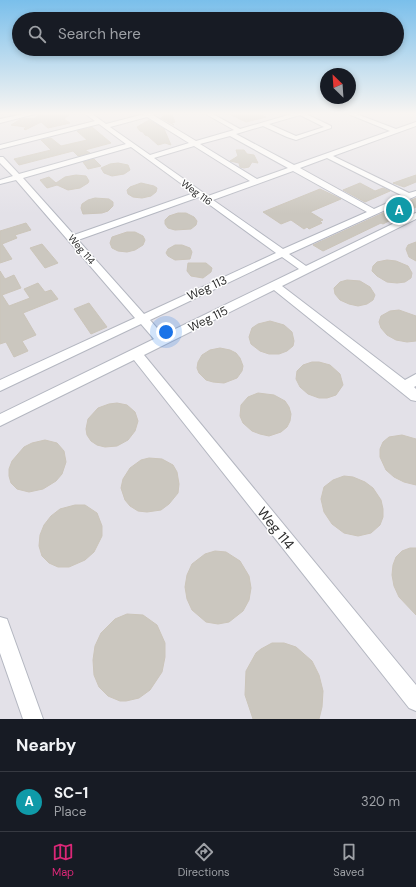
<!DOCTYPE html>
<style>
body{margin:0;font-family:"DM Sans",sans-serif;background:#242831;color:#f1f3f6}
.compass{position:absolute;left:320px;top:68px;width:36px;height:36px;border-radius:50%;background:#171b24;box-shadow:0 2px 6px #0003;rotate:335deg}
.you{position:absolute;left:166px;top:332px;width:14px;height:14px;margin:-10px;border:3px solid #fff;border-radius:50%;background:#1a73e8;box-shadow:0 0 0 6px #1a73e833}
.badge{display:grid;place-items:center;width:26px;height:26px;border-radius:50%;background:#db2777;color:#fff;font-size:13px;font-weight:700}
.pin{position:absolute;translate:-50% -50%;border:2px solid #fff;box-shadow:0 1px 4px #0006}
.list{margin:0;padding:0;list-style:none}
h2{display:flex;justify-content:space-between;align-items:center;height:52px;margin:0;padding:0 16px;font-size:17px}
h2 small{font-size:13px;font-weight:400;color:#9ea1a6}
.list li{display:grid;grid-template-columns:26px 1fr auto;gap:12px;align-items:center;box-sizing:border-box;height:60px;padding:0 16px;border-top:1px solid #363941}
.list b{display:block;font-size:15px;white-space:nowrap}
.list p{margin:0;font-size:13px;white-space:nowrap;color:#9ea1a6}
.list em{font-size:13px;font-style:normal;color:#9ea1a6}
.icon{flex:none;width:22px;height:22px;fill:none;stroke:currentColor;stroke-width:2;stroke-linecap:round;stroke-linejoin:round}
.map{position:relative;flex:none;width:416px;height:719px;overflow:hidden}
.search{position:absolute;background:#171b24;box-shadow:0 2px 6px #0003;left:12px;right:12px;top:12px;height:44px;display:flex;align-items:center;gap:10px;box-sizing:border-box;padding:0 14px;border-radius:22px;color:#9ea1a6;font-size:15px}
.sheet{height:112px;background:#171b24}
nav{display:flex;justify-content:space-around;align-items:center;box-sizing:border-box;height:56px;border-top:1px solid #363941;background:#171b24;font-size:11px;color:#9ea1a6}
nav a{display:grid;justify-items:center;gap:2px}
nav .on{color:#db2777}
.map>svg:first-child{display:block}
.industrial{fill:#e3e1e8}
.building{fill:#cbc7bf;stroke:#cbc5ba}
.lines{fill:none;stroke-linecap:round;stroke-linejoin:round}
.minor-casing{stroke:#b4b7c1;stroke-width:2}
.minor{fill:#fff;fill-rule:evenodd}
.labels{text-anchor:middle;stroke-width:3;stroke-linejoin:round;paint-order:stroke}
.far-street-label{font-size:10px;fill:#2e2e2e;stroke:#fff}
.street-label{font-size:12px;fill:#2e2e2e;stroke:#fff}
.near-street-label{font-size:14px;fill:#2e2e2e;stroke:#fff}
</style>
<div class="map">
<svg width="416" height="719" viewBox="0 0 416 719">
<rect width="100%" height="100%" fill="#efe9e1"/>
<path class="industrial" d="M 0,113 L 416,113 L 416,719 L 0,719 Z"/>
<path class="building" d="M 49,113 L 71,113 L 64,119 L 70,123 L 48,128 L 41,122 L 25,130 L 24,129 L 26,127 L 11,125 L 21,119 L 35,118 L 39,115 L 46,116 Z
M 166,113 L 171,113 L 175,122 L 171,123 L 174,125 L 161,118 Z
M 227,113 L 258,113 L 266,117 L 246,122 Z
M 149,120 L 164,129 L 171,145 L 165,143 L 158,145 L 148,136 L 145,135 L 143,132 L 140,131 L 137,127 Z
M 92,127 L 111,143 L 85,150 L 90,153 L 78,156 L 73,151 L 19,165 L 14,159 L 51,150 L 41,140 L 51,138 L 61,146 L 87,140 L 77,131 Z
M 236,150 L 244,150 L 247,154 L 254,155 L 258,163 L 252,162 L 249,167 L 244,168 L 240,167 L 239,163 L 230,161 L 238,156 Z
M 94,159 L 101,166 L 88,169 L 83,162 Z
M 118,163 L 128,165 L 130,170 L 124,174 L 112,176 L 104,173 L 101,168 L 110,164 Z
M 76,175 L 86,176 L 89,181 L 88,183 L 80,188 L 68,190 L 57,185 L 47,188 L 40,180 L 49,177 L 56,183 L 65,177 Z
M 416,175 L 416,182 L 404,187 L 393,183 Z
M 141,183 L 154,186 L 157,188 L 156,192 L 151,196 L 142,198 L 133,197 L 128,194 L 127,190 L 130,187 Z
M 360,183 L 375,191 L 383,188 L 390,191 L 365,202 L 343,190 Z
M 320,189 L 341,199 L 310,212 L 323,220 L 320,221 L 322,223 L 309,229 L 307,227 L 304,229 L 291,220 L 281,224 L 263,212 Z
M 95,198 L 109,199 L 113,202 L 113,206 L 108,211 L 102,213 L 83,214 L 81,208 L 82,204 L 88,200 Z
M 416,198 L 416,207 L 383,224 L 381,223 L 323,251 L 313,245 Z
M 186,213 L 194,217 L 197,221 L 196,225 L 191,229 L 175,230 L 168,228 L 165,224 L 165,220 L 169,216 L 178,213 Z
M 26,223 L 31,230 L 15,235 L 17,238 L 2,244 L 12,259 L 0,263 L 0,231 Z
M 127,232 L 135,232 L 143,236 L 145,240 L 143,245 L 135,250 L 127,252 L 118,251 L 112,248 L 110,243 L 112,237 Z
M 416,242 L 416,261 L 409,257 L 406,249 L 408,245 Z
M 42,244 L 58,263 L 45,268 L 30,248 Z
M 175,245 L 182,245 L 190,248 L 192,252 L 190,259 L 175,260 L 168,256 L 166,253 L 168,249 Z
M 387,260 L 396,261 L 408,266 L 412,273 L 411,278 L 405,282 L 397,283 L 387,282 L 377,276 L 372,271 L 373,266 L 377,262 Z
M 188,263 L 206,263 L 212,268 L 211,272 L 203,278 L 191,276 L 187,271 Z
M 0,271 L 5,279 L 14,275 L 21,288 L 2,295 L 9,306 L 30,298 L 24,289 L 38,283 L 45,292 L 51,290 L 58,299 L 23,313 L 36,335 L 22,341 L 28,351 L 14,357 L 6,342 L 0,344 Z
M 347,280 L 360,281 L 370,287 L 375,295 L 373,300 L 367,304 L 358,306 L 349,304 L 340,300 L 335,294 L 334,288 L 340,282 Z
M 89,303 L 107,327 L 91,334 L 74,309 Z
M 399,310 L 416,316 L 416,341 L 407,342 L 396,340 L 387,335 L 381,328 L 379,322 L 381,316 L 390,311 Z
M 270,321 L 284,325 L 292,332 L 294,341 L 293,346 L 287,351 L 279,354 L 269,354 L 260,351 L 251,344 L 249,337 L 252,328 L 258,324 Z
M 220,348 L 230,350 L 236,353 L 240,358 L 243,366 L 242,371 L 237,378 L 224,383 L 213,382 L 206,380 L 199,373 L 197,368 L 198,362 L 202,355 L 210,350 Z
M 312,362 L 319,362 L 330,365 L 340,374 L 343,385 L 336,395 L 327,398 L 319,398 L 308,394 L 300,387 L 296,379 L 297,371 L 303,365 Z
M 258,393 L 274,395 L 285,401 L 289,407 L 291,414 L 290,421 L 287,427 L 281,432 L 269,436 L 260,434 L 252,431 L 243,423 L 240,416 L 241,405 L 248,397 Z
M 117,403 L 127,405 L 135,412 L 138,421 L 135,431 L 128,440 L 117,446 L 105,447 L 97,445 L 91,441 L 87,435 L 86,429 L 88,419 L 98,408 L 109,404 Z
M 402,435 L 416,439 L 416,485 L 404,482 L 394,477 L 386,470 L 380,457 L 380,449 L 383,442 L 389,437 Z
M 45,440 L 57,443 L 64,451 L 66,462 L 62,474 L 56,481 L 43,489 L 29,492 L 17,489 L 11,483 L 9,476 L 9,469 L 12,461 L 24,447 L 32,443 Z
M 149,458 L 162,459 L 173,465 L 177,472 L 179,484 L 178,493 L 169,504 L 161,510 L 147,512 L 138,511 L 130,506 L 125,500 L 121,488 L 123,479 L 130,468 L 141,460 Z
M 344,476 L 353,477 L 365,482 L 373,488 L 381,500 L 383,509 L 383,517 L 380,525 L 371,533 L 358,536 L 344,533 L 332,524 L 324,512 L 321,499 L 324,487 L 333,480 Z
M 75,505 L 85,505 L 97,513 L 102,526 L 102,536 L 94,552 L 85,560 L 69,567 L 58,567 L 49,563 L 42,556 L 39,546 L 40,535 L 44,525 L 51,516 L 60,509 Z
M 410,548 L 416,548 L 416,615 L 399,597 L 394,586 L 392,575 L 393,565 L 396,557 L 402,551 Z
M 215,551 L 226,552 L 240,561 L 249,576 L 251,588 L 249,600 L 243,611 L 229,622 L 218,624 L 206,622 L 192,610 L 187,599 L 185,587 L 187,575 L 192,564 L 205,554 Z
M 127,614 L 143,615 L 157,625 L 165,643 L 165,657 L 162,672 L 150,690 L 139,698 L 126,701 L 120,701 L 108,696 L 99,687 L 94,675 L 93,660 L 95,646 L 101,633 L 115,619 Z
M 272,643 L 284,643 L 296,647 L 312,661 L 319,675 L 323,691 L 322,707 L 319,719 L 253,719 L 245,695 L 246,671 L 256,653 L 261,649 Z"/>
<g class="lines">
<defs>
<path id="minor" d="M 28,113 L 39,113 L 0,123 L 0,119 Z
M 84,113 L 91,113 L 106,124 L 148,113 L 157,113 L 153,115 L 196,141 L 234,130 L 204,113 L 211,113 L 240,129 L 295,113 L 304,113 L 331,126 L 331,128 L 296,140 L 287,137 L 263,126 L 236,134 L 294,165 L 390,131 L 346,113 L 354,113 L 396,129 L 416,122 L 416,126 L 333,156 L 409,193 L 416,191 L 416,196 L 289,254 L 306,266 L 413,214 L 416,213 L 416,219 L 282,286 L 405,380 L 416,374 L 416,386 L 414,387 L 416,389 L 416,401 L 411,400 L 274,290 L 144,355 L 416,685 L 416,711 L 409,708 L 134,360 L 0,426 L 0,414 L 154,339 L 141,324 L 0,391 L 0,380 L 135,318 L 16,180 L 0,184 L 0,180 L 13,176 L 0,163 L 0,157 L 3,157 L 19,174 L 126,144 L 99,124 L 0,149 L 0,145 L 95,121 ZM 300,115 L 324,127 L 296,136 L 269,124 ZM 147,117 L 189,143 L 150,155 L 110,127 ZM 230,136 L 288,168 L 257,179 L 200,144 ZM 194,146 L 250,181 L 208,196 L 154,158 ZM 131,147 L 194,193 L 74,235 L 23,178 ZM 327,158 L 403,196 L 374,209 L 300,168 ZM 293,171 L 367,212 L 283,249 L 213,200 ZM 199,197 L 276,253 L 144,314 L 78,240 ZM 282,257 L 299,269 L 163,335 L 150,320 Z
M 0,617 L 7,619 L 43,719 L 23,719 L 0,653 Z"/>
</defs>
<use href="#minor" class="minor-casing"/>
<use href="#minor" class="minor"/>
</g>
<linearGradient id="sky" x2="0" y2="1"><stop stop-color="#7abfeb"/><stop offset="0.53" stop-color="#f8f5f2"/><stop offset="1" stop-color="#f8f5f2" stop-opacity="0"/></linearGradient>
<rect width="416" height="214" fill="url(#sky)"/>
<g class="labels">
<g class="far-street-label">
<text transform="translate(197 192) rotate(36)" y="4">Weg 116</text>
<text transform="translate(82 249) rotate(49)" y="4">Weg 114</text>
</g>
<g class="street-label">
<text transform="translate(207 288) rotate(-25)" y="4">Weg 113</text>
<text transform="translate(208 319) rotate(-26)" y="4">Weg 115</text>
</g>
<g class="near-street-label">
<text transform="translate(276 528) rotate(51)" y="5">Weg 114</text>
</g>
</g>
</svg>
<svg class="compass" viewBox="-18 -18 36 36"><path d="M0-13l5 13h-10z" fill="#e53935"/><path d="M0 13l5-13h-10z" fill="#9ea1a6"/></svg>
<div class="you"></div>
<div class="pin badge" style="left:399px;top:210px;background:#0f9aa8">A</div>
<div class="search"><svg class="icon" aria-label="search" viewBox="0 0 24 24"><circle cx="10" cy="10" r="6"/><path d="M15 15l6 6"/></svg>Search here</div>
</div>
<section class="sheet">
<h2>Nearby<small></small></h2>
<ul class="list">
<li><span class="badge" style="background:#0f9aa8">A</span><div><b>SC-1</b><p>Place</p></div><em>320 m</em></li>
</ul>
</section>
<nav>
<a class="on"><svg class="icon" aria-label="map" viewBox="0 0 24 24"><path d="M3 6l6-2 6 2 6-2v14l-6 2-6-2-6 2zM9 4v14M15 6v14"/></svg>Map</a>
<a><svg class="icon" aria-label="directions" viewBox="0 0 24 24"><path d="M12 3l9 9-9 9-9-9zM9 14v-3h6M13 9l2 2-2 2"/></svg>Directions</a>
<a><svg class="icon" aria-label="saved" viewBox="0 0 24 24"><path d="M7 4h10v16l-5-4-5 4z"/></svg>Saved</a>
</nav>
